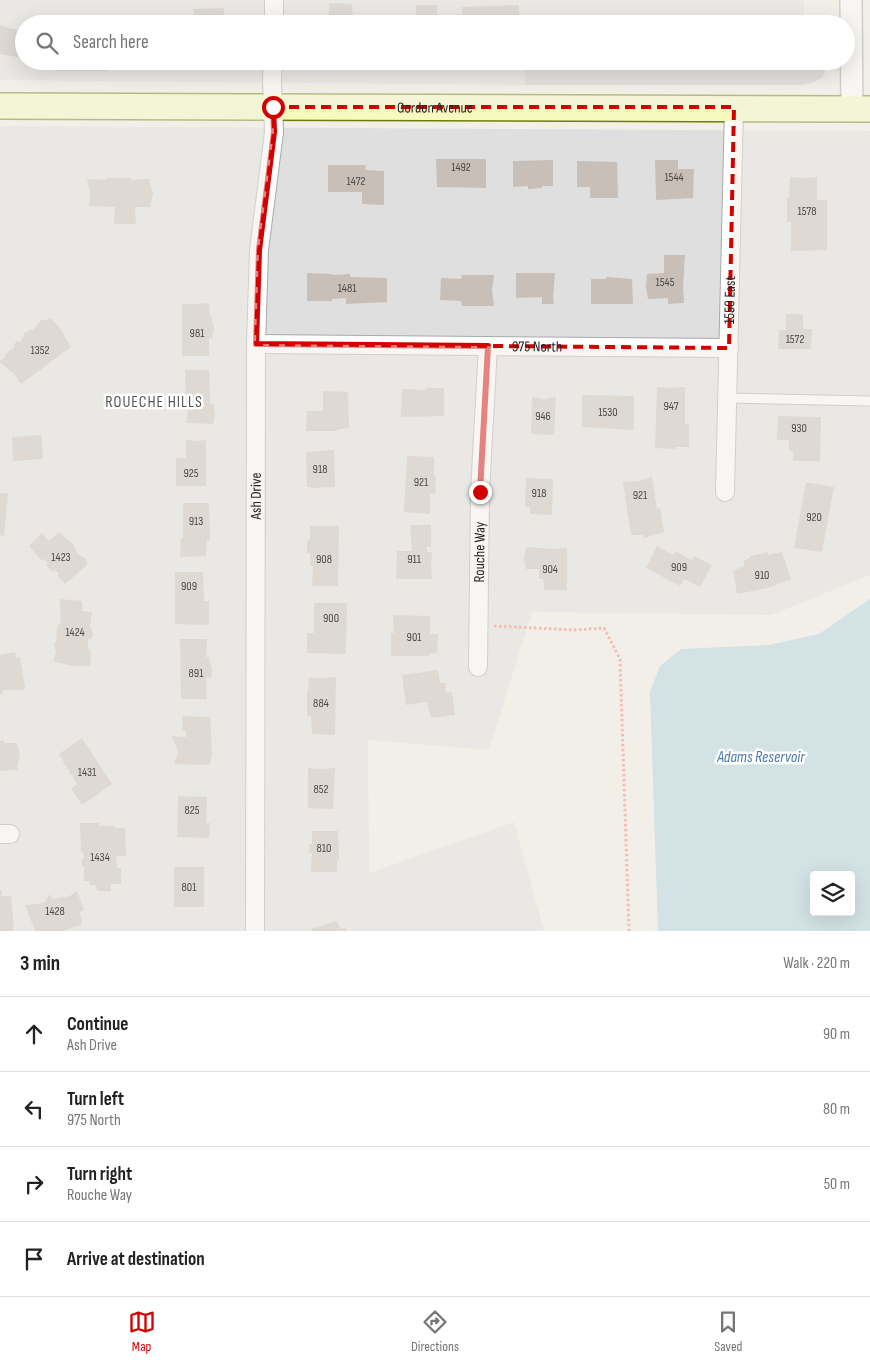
<!DOCTYPE html>
<meta charset="utf-8">
<style>
body{margin:0;font-family:"Sofia Sans Condensed",sans-serif;background:#f6f6f6;color:#222}
.controls{position:absolute;right:15px;bottom:15px;display:grid;overflow:hidden;border-radius:5px;box-shadow:0 5px 20px #0002}
.controls button{width:45px;height:45px;display:grid;place-items:center;padding:0;border:0;border-bottom:1px solid #e0e0e0;background:#fff;color:#222;font:25px sans-serif}
.stop{position:absolute;width:15px;height:15px;margin:-11px;border:4px solid #d40000;border-radius:50%;background:#fff}
.stop.end{background:#d40000;border-color:#fff;box-shadow:0 1px 5px #0008}
.list{margin:0;padding:0;list-style:none}
h2{display:flex;justify-content:space-between;align-items:center;height:65px;margin:0;padding:0 20px;font-size:21px}
h2 small{font-size:16px;font-weight:400;color:#767676}
.list li{display:grid;grid-template-columns:32px 1fr auto;gap:15px;align-items:center;box-sizing:border-box;height:75px;padding:0 20px;border-top:1px solid #e0e0e0}
.list b{display:block;font-size:19px;white-space:nowrap}
.list p{margin:0;font-size:16px;white-space:nowrap;color:#767676}
.list em{font-size:16px;font-style:normal;color:#767676}
.icon{flex:none;width:28px;height:28px;fill:none;stroke:currentColor;stroke-width:2;stroke-linecap:round;stroke-linejoin:round}
.map{position:relative;flex:none;width:870px;height:931px;overflow:hidden}
.search{position:absolute;background:#fff;box-shadow:0 5px 20px #0002;left:15px;right:15px;top:15px;height:55px;display:flex;align-items:center;gap:12px;box-sizing:border-box;padding:0 18px;border-radius:28px;color:#767676;font-size:19px}
.sheet{height:365px;background:#fff}
nav{display:flex;justify-content:space-around;align-items:center;box-sizing:border-box;height:70px;border-top:1px solid #e0e0e0;background:#fff;font-size:14px;color:#767676}
nav a{display:grid;justify-items:center;gap:2px}
nav .on{color:#d40000}
.map>svg:first-child{display:block}
.residential{fill:#e0dfdf}
.religious{fill:#d0d0d0}
.parking{fill:#e2e2e2}
.water{fill:#aad3df;fill-rule:evenodd}
.building{fill:#c7bfb8}
.lines{fill:none;stroke-linecap:round;stroke-linejoin:round}
.service-casing{stroke:#a9a9a9;stroke-width:11}
.minor-casing{stroke:#a9a9a9;stroke-width:20}
.tertiary-casing{stroke:#a9a9a9;stroke-width:24}
.secondary-casing{stroke:#707d05;stroke-width:28}
.path{stroke:#fa8072;stroke-width:3;stroke-dasharray:2.5 2.5;stroke-linecap:butt}
.service{stroke:#fff;stroke-width:9}
.minor{stroke:#fff;stroke-width:18}
.tertiary{stroke:#fff;stroke-width:21}
.secondary{stroke:#f7fabf;stroke-width:25}
.route{stroke:#d40000;stroke-width:6}
.marked{fill:none;stroke:#d40000;stroke-width:4;stroke-dasharray:10 6;stroke-linejoin:round}
.labels{text-anchor:middle;stroke-width:5;stroke-linejoin:round;paint-order:stroke}
.number-label{font-size:12px;fill:#4b4948}
.street-label{font-size:15px;fill:#222;stroke:#fff}
.neighbourhood-label{font-size:16px;letter-spacing:1px;fill:#555;stroke:#fff}
.water-label{font-size:16px;font-style:italic;fill:#4a7aab;stroke:#fff}
</style>
<div class="map">
<svg width="870" height="931" viewBox="0 0 870 931">
<rect width="100%" height="100%" fill="#f2efe9"/>
<path class="residential" d="M 0,0 L 525,0 L 525,24 L 24,24 L 24,61 L 525,61 L 525,85 L 0,80 Z
M 0,126 L 870,131 L 870,575 L 771,615 L 532,612 L 489,750 L 368,740 L 369,873 L 514,822 L 544,931 L 0,931 Z"/>
<path class="religious" d="M 525,61 L 828,61 L 824,74 L 822,78 L 812,83 L 800,85 L 525,85 Z"/>
<path class="parking" d="M 525,0 L 804,0 L 804,24 L 525,24 Z
M 525,61 L 804,61 L 804,65 L 525,62 Z"/>
<path class="water" d="M 870,599 L 870,931 L 658,931 L 650,692 L 660,666 L 681,649 L 769,645 L 819,634 ZM 814,875 L 851,875 L 851,912 L 814,912 Z"/>
<path class="building" d="M 329,3 L 352,4 L 353,24 L 329,24 Z
M 416,5 L 437,5 L 437,24 L 416,24 Z
M 519,5 L 519,24 L 462,24 L 462,7 Z
M 224,8 L 224,24 L 194,24 L 194,9 Z
M 0,25 L 5,26 L 4,27 L 24,31 L 24,58 L 0,54 Z
M 55,61 L 107,61 L 108,71 L 55,71 Z
M 436,159 L 486,159 L 486,188 L 437,187 Z
M 553,160 L 553,186 L 542,186 L 542,188 L 528,189 L 528,186 L 513,187 L 513,161 Z
M 655,160 L 678,160 L 678,169 L 694,169 L 693,198 L 656,200 Z
M 577,161 L 617,162 L 618,198 L 590,198 L 590,187 L 577,187 Z
M 328,165 L 366,165 L 365,170 L 384,171 L 384,205 L 362,204 L 362,192 L 328,192 Z
M 790,177 L 803,178 L 817,177 L 817,200 L 827,200 L 827,250 L 791,251 L 791,222 L 787,222 L 787,198 L 789,198 Z
M 106,178 L 131,178 L 131,180 L 149,179 L 153,193 L 150,207 L 135,207 L 136,224 L 114,224 L 115,207 L 89,206 L 90,193 L 87,179 L 106,180 Z
M 664,255 L 685,255 L 683,287 L 684,303 L 668,304 L 668,298 L 648,299 L 646,287 L 647,274 L 664,273 Z
M 307,273 L 331,274 L 332,275 L 350,274 L 350,277 L 387,278 L 387,302 L 346,304 L 346,298 L 332,299 L 332,301 L 307,301 Z
M 516,273 L 555,273 L 553,298 L 554,304 L 542,304 L 542,297 L 516,298 Z
M 462,275 L 494,275 L 492,290 L 494,306 L 462,306 L 461,301 L 440,300 L 441,278 L 461,279 Z
M 606,277 L 632,279 L 633,304 L 591,304 L 591,279 L 606,279 Z
M 209,303 L 210,317 L 211,317 L 214,328 L 212,338 L 209,338 L 209,356 L 182,356 L 182,304 L 199,304 Z
M 786,314 L 803,314 L 803,329 L 812,329 L 811,349 L 778,349 L 779,330 L 786,330 Z
M 51,318 L 60,328 L 71,347 L 21,384 L 14,374 L 0,362 L 0,361 L 5,357 L 4,356 L 8,352 L 15,347 L 14,344 L 17,341 L 20,342 L 24,336 L 23,334 L 32,329 L 33,330 L 41,320 L 47,320 Z
M 185,370 L 209,370 L 210,404 L 213,404 L 215,414 L 213,424 L 186,423 L 188,414 L 186,405 Z
M 657,387 L 671,388 L 685,387 L 685,424 L 689,424 L 689,447 L 675,447 L 675,449 L 655,448 Z
M 426,388 L 444,388 L 444,416 L 401,417 L 402,389 L 425,390 Z
M 323,391 L 348,392 L 349,428 L 336,430 L 337,431 L 306,431 L 307,411 L 323,411 Z
M 582,395 L 634,396 L 634,430 L 582,427 Z
M 532,397 L 544,399 L 556,397 L 554,435 L 531,434 Z
M 778,416 L 821,417 L 820,461 L 793,461 L 793,451 L 789,451 L 789,440 L 777,440 Z
M 41,435 L 43,459 L 13,461 L 12,437 Z
M 186,440 L 198,441 L 206,440 L 206,486 L 176,486 L 176,458 L 186,458 Z
M 334,450 L 335,487 L 311,488 L 311,487 L 307,487 L 306,452 Z
M 407,456 L 434,457 L 434,475 L 436,476 L 435,494 L 430,494 L 430,514 L 404,512 Z
M 652,477 L 657,509 L 660,508 L 664,532 L 644,538 L 643,535 L 631,535 L 623,482 L 639,481 Z
M 526,478 L 553,479 L 552,515 L 530,514 L 530,507 L 525,507 Z
M 806,482 L 834,487 L 822,552 L 794,548 Z
M 0,493 L 8,494 L 4,536 L 0,535 Z
M 183,503 L 209,503 L 210,541 L 207,541 L 206,556 L 180,557 L 181,538 L 183,538 Z
M 410,525 L 431,525 L 431,547 L 427,547 L 427,552 L 432,552 L 431,567 L 432,579 L 396,579 L 397,551 L 412,551 Z
M 310,526 L 339,526 L 338,586 L 312,586 L 313,566 L 310,566 L 310,553 L 307,553 L 307,541 L 310,540 Z
M 59,532 L 73,544 L 77,553 L 86,559 L 87,565 L 65,584 L 57,575 L 59,573 L 54,570 L 52,572 L 46,565 L 48,563 L 43,559 L 41,560 L 29,546 L 42,533 L 49,541 Z
M 657,546 L 673,555 L 675,551 L 692,560 L 694,556 L 712,565 L 700,587 L 684,579 L 680,586 L 646,568 Z
M 526,547 L 555,549 L 567,548 L 567,590 L 544,590 L 543,579 L 539,579 L 539,569 L 526,569 L 524,559 Z
M 768,552 L 768,555 L 782,552 L 791,579 L 768,588 L 737,594 L 733,571 L 744,566 L 744,561 L 750,558 L 750,556 Z
M 175,572 L 203,572 L 204,601 L 209,601 L 209,625 L 175,624 Z
M 60,599 L 82,601 L 82,611 L 92,612 L 90,628 L 92,629 L 93,635 L 91,639 L 88,639 L 88,649 L 90,649 L 91,654 L 90,666 L 75,666 L 53,662 L 56,652 L 54,643 L 56,643 L 57,629 L 61,621 L 60,609 Z
M 314,603 L 347,603 L 346,654 L 307,653 L 307,633 L 314,633 Z
M 393,615 L 430,616 L 430,634 L 438,634 L 437,653 L 429,654 L 429,656 L 391,656 L 391,633 L 394,633 Z
M 180,639 L 207,639 L 206,657 L 209,657 L 212,669 L 211,678 L 206,677 L 207,699 L 181,699 Z
M 15,652 L 16,658 L 20,657 L 25,688 L 24,690 L 3,690 L 3,694 L 0,694 L 0,655 Z
M 438,670 L 440,683 L 445,683 L 446,693 L 452,692 L 455,715 L 431,718 L 427,702 L 406,705 L 402,675 Z
M 336,677 L 335,735 L 312,734 L 311,716 L 307,716 L 307,690 L 308,690 L 309,678 L 322,678 Z
M 182,716 L 210,717 L 212,752 L 210,765 L 174,764 L 178,752 L 172,736 L 186,737 L 186,731 L 182,730 L 183,724 Z
M 82,738 L 112,784 L 82,805 L 71,788 L 77,785 L 72,775 L 70,775 L 69,770 L 63,763 L 64,762 L 59,754 Z
M 4,740 L 4,743 L 17,743 L 20,755 L 17,770 L 0,771 L 0,741 Z
M 308,768 L 320,769 L 335,768 L 333,809 L 308,808 Z
M 178,796 L 207,797 L 206,823 L 210,823 L 209,838 L 177,837 Z
M 80,823 L 99,823 L 99,826 L 115,826 L 115,828 L 125,828 L 126,856 L 116,856 L 117,868 L 121,868 L 121,884 L 111,884 L 111,891 L 97,891 L 96,885 L 90,885 L 89,881 L 84,881 L 84,866 L 82,866 L 82,858 L 84,858 L 83,852 L 81,852 Z
M 312,831 L 338,831 L 339,860 L 337,860 L 337,872 L 311,872 L 312,853 L 309,853 L 309,844 L 312,844 Z
M 174,867 L 204,867 L 204,907 L 174,907 Z
M 0,890 L 2,890 L 2,896 L 11,896 L 14,931 L 0,931 Z
M 77,891 L 84,910 L 80,912 L 82,924 L 63,931 L 35,931 L 25,905 L 44,903 L 50,894 L 52,899 L 70,896 Z
M 337,921 L 340,929 L 345,928 L 349,931 L 312,931 L 311,929 Z"/>
<g class="lines">
<defs>
<path id="service" d="M 727,398 L 870,401"/>
<g id="minor">
<path d="M 274,24 L 274,0"/>
<path id="s1" d="M 256,344 L 729,348"/>
<path id="s2" d="M 725,492 L 734,107"/>
<path id="s3" d="M 478,667 L 480,492 L 488,346"/>
<path d="M 0,834 L 10,834"/>
<path id="s4" d="M 255,931 L 256,344 L 259,250 L 274,132 L 272,80 L 273,61"/>
</g>
<path id="tertiary" d="M 851,0 L 852,109"/>
<g id="secondary">
<path id="s5" d="M 0,106 C 290,108 580,107 870,109"/>
</g>
</defs>
<use href="#service" class="service-casing"/>
<use href="#minor" class="minor-casing"/>
<use href="#tertiary" class="tertiary-casing"/>
<use href="#secondary" class="secondary-casing"/>
<path class="path" d="M 494,626 L 574,630 L 604,628 L 620,659 L 629,931"/>
<use href="#service" class="service"/>
<use href="#minor" class="minor"/>
<use href="#tertiary" class="tertiary"/>
<use href="#secondary" class="secondary"/>
</g>
<g class="lines">
<path class="route" d="M 273,107 L 274,132 L 259,250 L 256,344 L 488,346 L 480,492"/>
</g>
<path d="M0 0H870V931H0ZM 273,107 L 734,107 L 729,348 L 256,344 L 259,250 L 274,132 Z" fill="#f2efe9" fill-opacity=".55" fill-rule="evenodd"/>
<path class="marked" d="M 273,107 L 734,107 L 729,348 L 256,344 L 259,250 L 274,132 Z"/>
<g class="labels">
<g class="number-label">
<text x="461" y="171">1492</text>
<text x="674" y="181">1544</text>
<text x="356" y="185">1472</text>
<text x="807" y="215">1578</text>
<text x="665" y="286">1545</text>
<text x="347" y="292">1481</text>
<text x="197" y="337">981</text>
<text x="795" y="343">1572</text>
<text x="40" y="354">1352</text>
<text x="671" y="410">947</text>
<text x="608" y="416">1530</text>
<text x="543" y="420">946</text>
<text x="799" y="432">930</text>
<text x="320" y="473">918</text>
<text x="191" y="477">925</text>
<text x="421" y="486">921</text>
<text x="539" y="497">918</text>
<text x="640" y="499">921</text>
<text x="814" y="521">920</text>
<text x="196" y="525">913</text>
<text x="61" y="561">1423</text>
<text x="324" y="563">908</text>
<text x="414" y="563">911</text>
<text x="679" y="571">909</text>
<text x="550" y="573">904</text>
<text x="762" y="579">910</text>
<text x="189" y="590">909</text>
<text x="331" y="622">900</text>
<text x="75" y="636">1424</text>
<text x="414" y="641">901</text>
<text x="196" y="677">891</text>
<text x="321" y="707">884</text>
<text x="87" y="776">1431</text>
<text x="321" y="793">852</text>
<text x="192" y="814">825</text>
<text x="324" y="852">810</text>
<text x="100" y="861">1434</text>
<text x="189" y="891">801</text>
<text x="55" y="915">1428</text>
</g>
<g class="street-label">
<text dy="5" stroke="none"><textPath href="#s5" startOffset="435">Gordon Avenue</textPath></text>
<text dy="5" stroke="none"><textPath href="#s2" startOffset="192">1550 East</textPath></text>
<text dy="5" stroke="none"><textPath href="#s1" startOffset="281">975 North</textPath></text>
<text dy="5" stroke="none"><textPath href="#s4" startOffset="435">Ash Drive</textPath></text>
<text dy="5" stroke="none"><textPath href="#s3" startOffset="115">Rouche Way</textPath></text>
</g>
<g class="neighbourhood-label">
<text x="154" y="407">ROUECHE HILLS</text>
</g>
<g class="water-label">
<text x="761" y="762">Adams Reservoir</text>
</g>
</g>
</svg>
<div class="controls">
<button><svg class="icon" aria-label="layers" viewBox="0 0 24 24"><path d="M12 4l9 5-9 5-9-5zM3 14l9 5 9-5"/></svg></button>
</div>
<div class="stop" style="left:273px;top:107px"></div>
<div class="stop end" style="left:480px;top:492px"></div>
<div class="search"><svg class="icon" aria-label="search" viewBox="0 0 24 24"><circle cx="10" cy="10" r="6"/><path d="M15 15l6 6"/></svg>Search here</div>
</div>
<section class="sheet">
<h2>3 min<small>Walk · 220 m</small></h2>
<ul class="list">
<li><svg class="icon" aria-label="ahead" viewBox="0 0 24 24"><path d="M12 20V5M6 11l6-6 6 6"/></svg><div><b>Continue</b><p>Ash Drive</p></div><em>90 m</em></li>
<li><svg class="icon" aria-label="left" viewBox="0 0 24 24"><path d="M17 20v-9H6M10 6l-5 5 5 5"/></svg><div><b>Turn left</b><p>975 North</p></div><em>80 m</em></li>
<li><svg class="icon" aria-label="right" viewBox="0 0 24 24"><path d="M7 20v-9h11M14 6l5 5-5 5"/></svg><div><b>Turn right</b><p>Rouche Way</p></div><em>50 m</em></li>
<li><svg class="icon" aria-label="arrive" viewBox="0 0 24 24"><path d="M6 21V4h12l-3 4 3 4H6"/></svg><div><b>Arrive at destination</b></div></li>
</ul>
</section>
<nav>
<a class="on"><svg class="icon" aria-label="map" viewBox="0 0 24 24"><path d="M3 6l6-2 6 2 6-2v14l-6 2-6-2-6 2zM9 4v14M15 6v14"/></svg>Map</a>
<a><svg class="icon" aria-label="directions" viewBox="0 0 24 24"><path d="M12 3l9 9-9 9-9-9zM9 14v-3h6M13 9l2 2-2 2"/></svg>Directions</a>
<a><svg class="icon" aria-label="saved" viewBox="0 0 24 24"><path d="M7 4h10v16l-5-4-5 4z"/></svg>Saved</a>
</nav>
